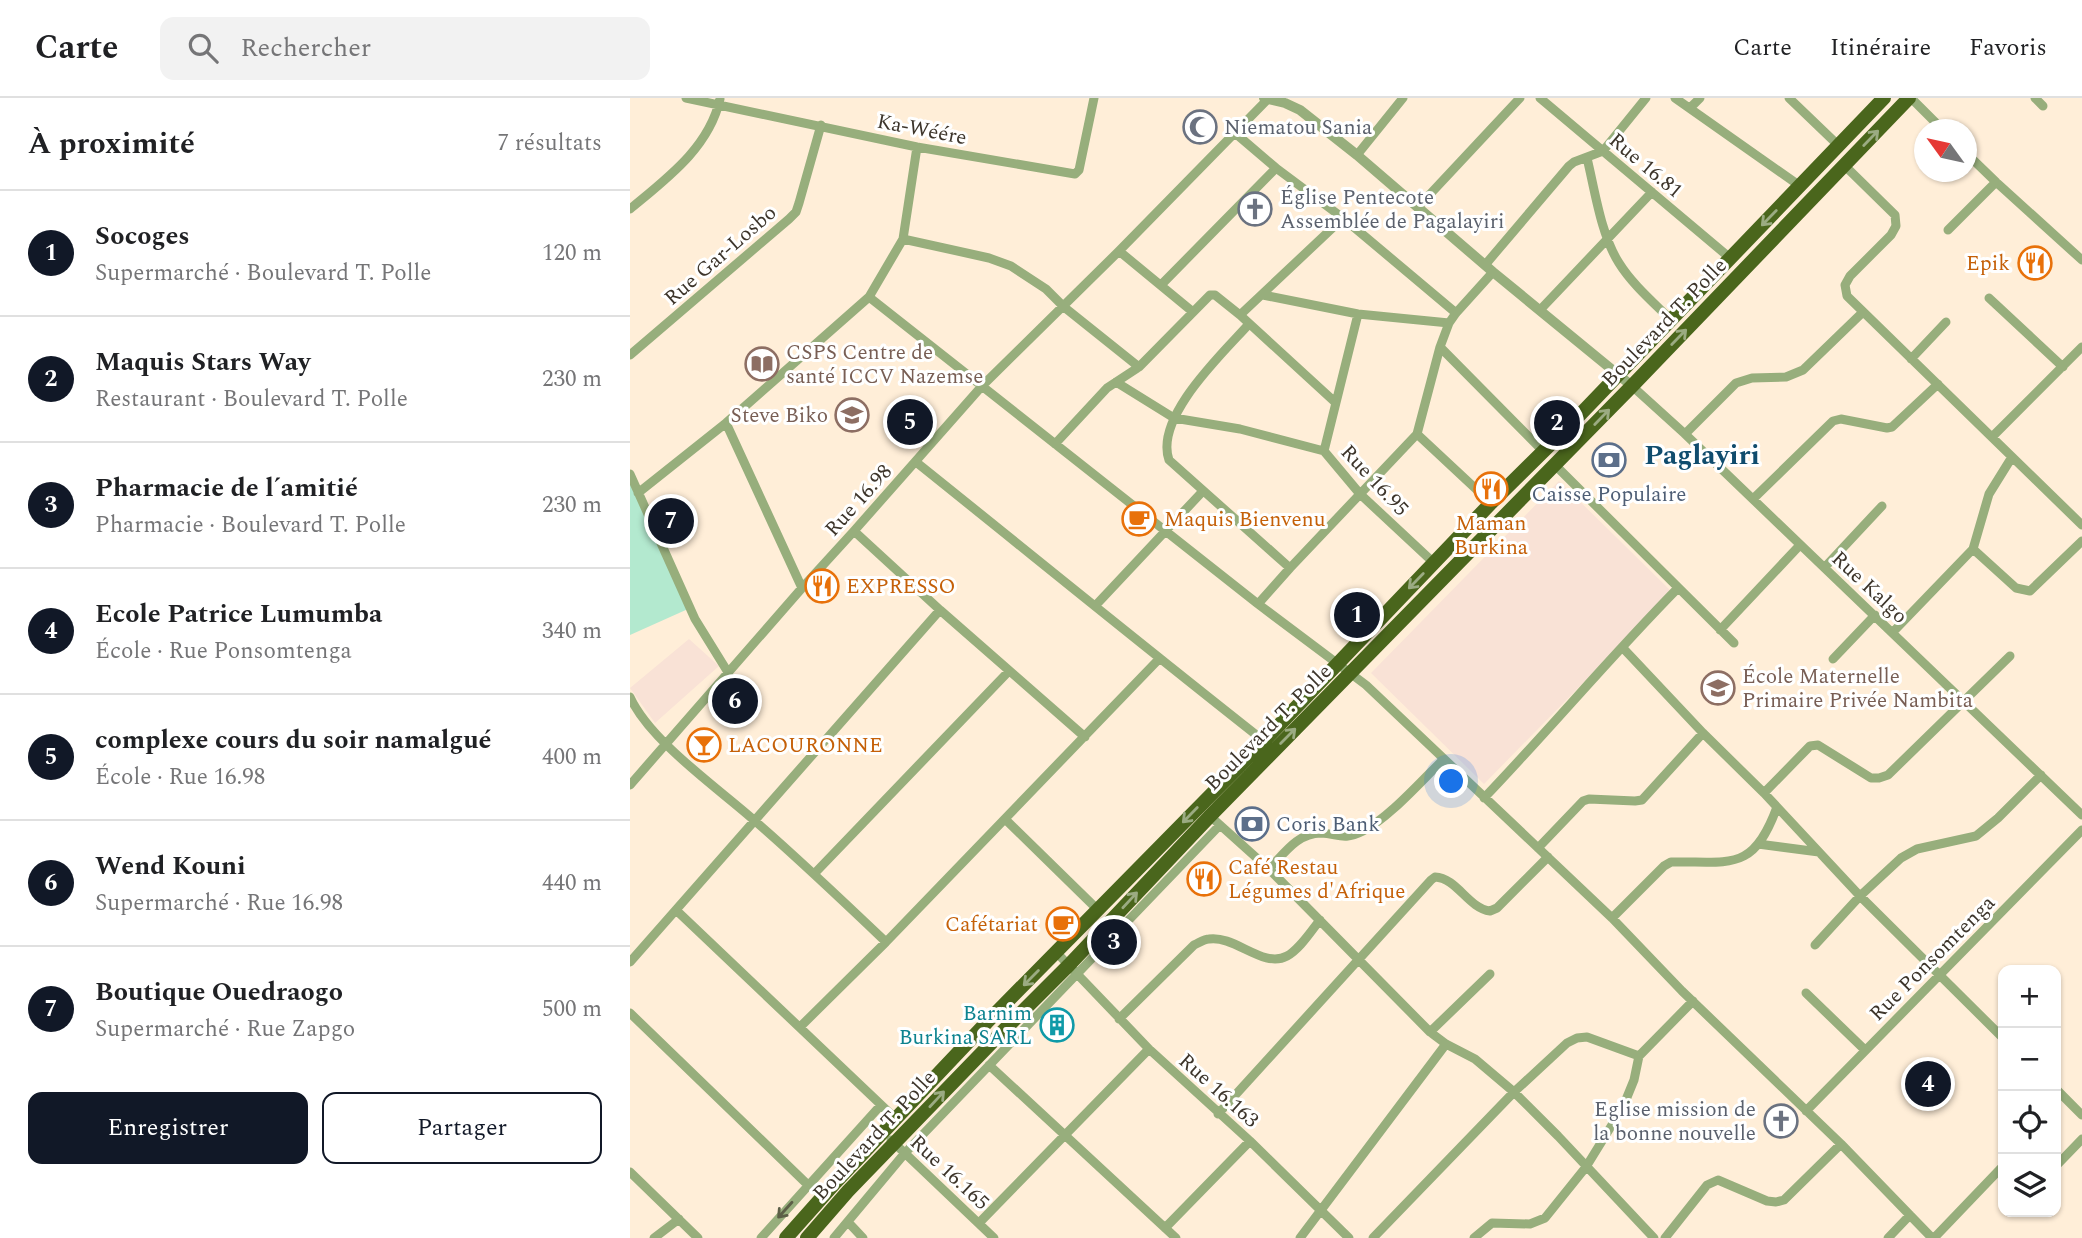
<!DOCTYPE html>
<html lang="fr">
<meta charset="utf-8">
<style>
body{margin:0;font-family:Spectral,serif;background:#f2f2f2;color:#202124}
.controls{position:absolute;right:21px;bottom:21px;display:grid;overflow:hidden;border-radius:14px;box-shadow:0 2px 5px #0004}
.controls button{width:63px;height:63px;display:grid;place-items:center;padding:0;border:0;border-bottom:2px solid #e0e0e0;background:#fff;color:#202124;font:35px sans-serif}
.compass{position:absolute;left:1284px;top:21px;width:63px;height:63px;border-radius:50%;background:#fff;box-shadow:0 2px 5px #0004;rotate:303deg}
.you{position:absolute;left:822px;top:684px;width:24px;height:24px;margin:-18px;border:5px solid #fff;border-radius:50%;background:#1a73e8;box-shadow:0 0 0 10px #1a73e833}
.badge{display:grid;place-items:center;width:46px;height:46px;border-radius:50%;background:#111827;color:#fff;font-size:23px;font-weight:700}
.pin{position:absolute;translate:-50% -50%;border:4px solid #fff;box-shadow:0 2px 7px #0006}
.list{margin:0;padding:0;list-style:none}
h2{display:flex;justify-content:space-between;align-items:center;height:91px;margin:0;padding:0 28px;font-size:30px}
h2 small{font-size:23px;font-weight:400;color:#757577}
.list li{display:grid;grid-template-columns:46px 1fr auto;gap:21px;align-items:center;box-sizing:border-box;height:126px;padding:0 28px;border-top:2px solid #e0e0e0}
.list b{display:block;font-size:26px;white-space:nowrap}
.list p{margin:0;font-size:23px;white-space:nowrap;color:#757577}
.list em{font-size:23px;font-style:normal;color:#757577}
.actions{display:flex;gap:14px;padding:21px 28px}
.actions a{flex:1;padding:16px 0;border:2px solid #111827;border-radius:14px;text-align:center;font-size:24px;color:#111827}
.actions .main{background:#111827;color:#fff}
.icon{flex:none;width:38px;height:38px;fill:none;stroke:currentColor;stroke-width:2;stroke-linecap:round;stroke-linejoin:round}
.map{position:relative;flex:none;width:1452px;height:1140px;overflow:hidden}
header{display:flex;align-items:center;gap:42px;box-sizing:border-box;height:98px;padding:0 35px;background:#fff;border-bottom:2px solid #e0e0e0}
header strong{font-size:33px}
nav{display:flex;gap:38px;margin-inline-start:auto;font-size:24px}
.search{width:490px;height:63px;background:#f2f2f2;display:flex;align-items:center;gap:18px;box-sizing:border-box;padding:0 24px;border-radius:14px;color:#757577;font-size:26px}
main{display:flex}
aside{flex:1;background:#fff}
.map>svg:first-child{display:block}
.commercial{fill:#f9e2d6}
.garden{fill:#b3e9cf}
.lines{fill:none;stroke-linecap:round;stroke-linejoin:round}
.minor{stroke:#97ae7c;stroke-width:9}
.tertiary{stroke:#97ae7c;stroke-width:10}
.trunk{stroke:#4a661c;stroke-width:14}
.oneway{stroke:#9bab82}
.oneway2{stroke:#5c5f47}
.labels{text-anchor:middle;stroke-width:6;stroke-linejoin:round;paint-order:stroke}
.worship-label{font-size:21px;fill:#5b616d;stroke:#fff;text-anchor:start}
.street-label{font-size:21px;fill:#3d352b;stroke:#fff}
.food-label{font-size:21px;fill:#c56008;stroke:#fff;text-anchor:start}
.education-label{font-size:21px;fill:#785e54;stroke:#fff;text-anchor:start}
.service-label{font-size:21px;fill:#4e5e75;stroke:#fff}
.culture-label{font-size:21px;fill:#0d838f;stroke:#fff;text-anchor:end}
.district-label{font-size:28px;font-weight:bold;fill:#104c6d;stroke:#fff}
</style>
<header>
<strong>Carte</strong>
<div class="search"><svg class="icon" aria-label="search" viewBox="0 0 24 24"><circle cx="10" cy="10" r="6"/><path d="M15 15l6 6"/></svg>Rechercher</div>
<nav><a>Carte</a><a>Itinéraire</a><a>Favoris</a></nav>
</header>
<main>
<aside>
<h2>À proximité<small>7 résultats</small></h2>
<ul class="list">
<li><span class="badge">1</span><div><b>Socoges</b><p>Supermarché · Boulevard T. Polle</p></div><em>120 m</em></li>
<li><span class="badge">2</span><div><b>Maquis Stars Way</b><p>Restaurant · Boulevard T. Polle</p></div><em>230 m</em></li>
<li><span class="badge">3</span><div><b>Pharmacie de l´amitié</b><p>Pharmacie · Boulevard T. Polle</p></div><em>230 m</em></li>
<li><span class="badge">4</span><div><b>Ecole Patrice Lumumba</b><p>École · Rue Ponsomtenga</p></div><em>340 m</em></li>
<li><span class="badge">5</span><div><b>complexe cours du soir namalgué</b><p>École · Rue 16.98</p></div><em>400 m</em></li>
<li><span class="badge">6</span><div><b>Wend Kouni</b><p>Supermarché · Rue 16.98</p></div><em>440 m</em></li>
<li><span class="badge">7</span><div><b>Boutique Ouedraogo</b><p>Supermarché · Rue Zapgo</p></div><em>500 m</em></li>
</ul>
<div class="actions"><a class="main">Enregistrer</a><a>Partager</a></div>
</aside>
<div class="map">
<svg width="1452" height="1140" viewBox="0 0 1452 1140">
<rect width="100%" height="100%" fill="#ffeed8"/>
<path class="commercial" d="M 929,383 L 1042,494 L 854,686 L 741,575 Z
M 59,541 L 89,568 L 25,625 L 0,590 Z"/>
<path class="garden" d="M 0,376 L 58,511 L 0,537 Z"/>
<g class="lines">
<path class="minor" d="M 56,0 L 287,49 L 445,76 L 449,72 L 464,0
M 910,0 L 1100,160
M 1045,0 L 1170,88
M 1159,0 L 1209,48
M 1281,0 L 1313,32
M 1405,0 L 1413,8
M 1060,10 L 1070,0
M 605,35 L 646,70 L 713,120 L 826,215
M 1336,55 L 1366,84 L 1452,162
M 727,57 L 773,0
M 957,60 C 965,93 971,137 989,165 C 1002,186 1023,204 1041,222
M 1214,67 L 1265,117 L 1266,128 L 1261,137 L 1220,178 L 1215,187 L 1217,198 L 1452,427
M 788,109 L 890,0
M 0,111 C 36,81 79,50 90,1
M 1318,132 L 1366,84
M 273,141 L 359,160 L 381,168 L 416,191 L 434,209 L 509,269 L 477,290 L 425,346
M 489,153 L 563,214
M 855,167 L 939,68 L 944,64 L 973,53 L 1016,0
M 531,187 L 646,70
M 633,197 L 728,216 L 819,225
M 239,199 L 628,506 L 736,587 L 982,820 L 1052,893 L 1211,1046 L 1302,1140
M 1359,200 L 1433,269
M 910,212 L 1022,94
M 610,217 L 713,120
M 619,226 C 593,255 524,319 539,362 L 660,470
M 810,249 L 914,354
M 0,257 L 159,121 L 166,114 L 169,105 L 191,27
M 1281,261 L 1316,224
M 509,269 L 580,197 L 585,197 L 610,217 L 706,305
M 486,284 L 544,320 L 610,331 L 694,353 L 730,396 L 804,465
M 1002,288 L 1055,336 L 1452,717
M 96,325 L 172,490
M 787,336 L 861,405
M 1055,336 L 1106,285 L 1122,280 L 1156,279 L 1173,272 L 1233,214
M 1362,339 L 1452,249
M 694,353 L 728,216
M 286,364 C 402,457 517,551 634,643
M 925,367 L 1104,545
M 0,376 L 65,521 L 99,576
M 8,395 L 96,325 L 239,199 L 273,141 L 287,49
M 1123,401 L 1203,323 L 1211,321 L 1257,330 L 1262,329 L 1308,286
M 224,433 L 310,512 L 455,639
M 1343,451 L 1386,490 L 1400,493 L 1452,443
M 1195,469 L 1252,408
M 628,506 L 660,470 L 787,336 L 810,249 L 819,225 L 826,215 L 863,174
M 466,507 L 573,393
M 1090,532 L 1170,447
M 1263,534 L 1343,451 L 1359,396 L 1382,359
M 992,549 L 1073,635 L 1134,695 L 1230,798 L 1373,940
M 1203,561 L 1245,517
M 0,599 C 20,643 88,690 125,723 C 170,762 213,803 256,844
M 0,687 L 172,490 L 224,433 L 352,288 L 489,153 L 639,0
M 1134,695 L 1180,648 L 1188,647 L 1241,680 L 1249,680 L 1258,677 L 1380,558
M 854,700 C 920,631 981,558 1048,490
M 580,718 L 639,771 L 800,934 L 816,946 L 845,961 L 884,994 L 928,1038 L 1024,1140
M 375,721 L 468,812
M 1128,746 L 1189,754
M 908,750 L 953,703 L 959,701 L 1005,703 L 1012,702 L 1073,635
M 639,771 C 654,756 667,735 691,735 C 709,736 713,743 733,733 C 760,719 791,683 814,661
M 184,776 L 379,573
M 46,812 L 266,1021
M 982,820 L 1034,768 L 1041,764 C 1100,763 1123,775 1147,709
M 1185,847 L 1230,798 L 1271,760 L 1287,751 L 1346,738 L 1368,720 L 1411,677
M 426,854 L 519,951 L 620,1043 L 719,1140
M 0,864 L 310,512
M 1176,895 L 1235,952
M 0,915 L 178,1087
M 489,921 L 564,847 C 569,845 574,841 579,841 C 605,837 633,871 657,858 C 670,851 681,833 690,822
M 170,929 L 256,844 L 529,561
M 800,934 L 860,876
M 359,967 L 546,1140
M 1426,991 L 1452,1017
M 1176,1013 L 1452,732
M 588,1016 L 801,782 L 805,779 C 827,780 838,810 860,813 L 867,810 L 918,759
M 261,1042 L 364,1140
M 1426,1068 L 1452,1041
M 0,1074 L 68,1140
M 218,1124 L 233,1140
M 349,1125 L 519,951
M 535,1130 L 620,1043
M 24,1140 L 49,1121
M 131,1140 L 251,1007
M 204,1140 L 275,1055 L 590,727
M 670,1140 L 816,946
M 743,1140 L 884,994 L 937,945 L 947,940 L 957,939 L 1009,958
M 844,1140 L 862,1125 L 900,1126 L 915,1120 L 956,1069 L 993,1009 L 1004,982 L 1009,958 L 1063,903
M 1035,1140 L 1077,1087 L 1088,1082 L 1137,1103 L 1146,1104 L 1154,1102 L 1211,1046
M 1258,1140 L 1280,1117
M 1304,1140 L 1373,1068"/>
<path class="tertiary" d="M 634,0 L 655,5 L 670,12 L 727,57 L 863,174 L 1002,288"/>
<path class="trunk" d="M 156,1140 L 204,1086 L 359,922 L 634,643 L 861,405 L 941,326 L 1254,0
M 177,1140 L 218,1093 L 370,936 L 439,867 L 580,718 L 1002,288 L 1279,0"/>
</g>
<defs><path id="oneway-shaft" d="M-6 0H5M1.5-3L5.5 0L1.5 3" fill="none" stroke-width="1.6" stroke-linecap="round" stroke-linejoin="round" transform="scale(1.75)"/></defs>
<g class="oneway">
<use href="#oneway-shaft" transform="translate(1241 40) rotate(-46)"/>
<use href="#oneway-shaft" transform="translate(1139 120) rotate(134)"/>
<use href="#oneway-shaft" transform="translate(1049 239) rotate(-46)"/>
<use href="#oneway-shaft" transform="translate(972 319) rotate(-46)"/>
<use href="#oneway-shaft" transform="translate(786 483) rotate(134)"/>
<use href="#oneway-shaft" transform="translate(658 638) rotate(-45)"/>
<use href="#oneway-shaft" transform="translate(560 717) rotate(134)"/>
<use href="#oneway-shaft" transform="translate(500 802) rotate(-47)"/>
<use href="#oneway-shaft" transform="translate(401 880) rotate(135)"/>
<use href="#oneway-shaft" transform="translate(307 1001) rotate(-47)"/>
</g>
<use class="oneway2" href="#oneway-shaft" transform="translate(155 1112) rotate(132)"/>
<defs>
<symbol id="mosque-ring" viewBox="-11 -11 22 22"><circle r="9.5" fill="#fff" stroke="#6b7280" stroke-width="1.5"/><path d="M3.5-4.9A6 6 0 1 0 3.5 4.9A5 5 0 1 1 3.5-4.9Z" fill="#6b7280"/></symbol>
<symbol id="church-ring" viewBox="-11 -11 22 22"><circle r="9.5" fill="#fff" stroke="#6b7280" stroke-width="1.5"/><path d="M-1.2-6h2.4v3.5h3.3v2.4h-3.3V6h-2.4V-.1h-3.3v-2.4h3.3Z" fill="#6b7280"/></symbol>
<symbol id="restaurant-ring" viewBox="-11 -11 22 22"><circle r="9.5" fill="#fff" stroke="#e8710a" stroke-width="1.5"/><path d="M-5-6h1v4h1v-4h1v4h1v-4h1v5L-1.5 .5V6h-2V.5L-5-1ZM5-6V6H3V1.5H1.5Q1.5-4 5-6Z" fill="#e8710a"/></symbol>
<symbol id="library-ring" viewBox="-11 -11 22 22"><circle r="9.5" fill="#fff" stroke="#8d6e63" stroke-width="1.5"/><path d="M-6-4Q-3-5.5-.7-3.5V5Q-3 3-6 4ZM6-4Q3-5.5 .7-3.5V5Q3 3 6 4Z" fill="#8d6e63"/></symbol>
<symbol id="school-ring" viewBox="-11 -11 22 22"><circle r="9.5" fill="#fff" stroke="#8d6e63" stroke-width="1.5"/><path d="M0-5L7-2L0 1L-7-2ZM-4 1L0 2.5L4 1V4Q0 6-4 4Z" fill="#8d6e63"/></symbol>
<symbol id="bank-ring" viewBox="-11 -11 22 22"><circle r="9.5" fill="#fff" stroke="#5c6f8a" stroke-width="1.5"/><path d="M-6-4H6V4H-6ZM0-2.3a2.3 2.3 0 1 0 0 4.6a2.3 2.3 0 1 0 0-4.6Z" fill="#5c6f8a"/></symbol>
<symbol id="cafe-ring" viewBox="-11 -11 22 22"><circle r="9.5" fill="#fff" stroke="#e8710a" stroke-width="1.5"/><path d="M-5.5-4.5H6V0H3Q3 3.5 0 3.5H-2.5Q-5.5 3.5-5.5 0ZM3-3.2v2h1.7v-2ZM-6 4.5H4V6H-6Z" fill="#e8710a"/></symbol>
<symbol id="bar-ring" viewBox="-11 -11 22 22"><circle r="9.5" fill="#fff" stroke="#e8710a" stroke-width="1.5"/><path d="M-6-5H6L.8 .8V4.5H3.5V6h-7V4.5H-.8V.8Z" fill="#e8710a"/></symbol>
<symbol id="building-ring" viewBox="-11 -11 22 22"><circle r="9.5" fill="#fff" stroke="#0f9aa8" stroke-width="1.5"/><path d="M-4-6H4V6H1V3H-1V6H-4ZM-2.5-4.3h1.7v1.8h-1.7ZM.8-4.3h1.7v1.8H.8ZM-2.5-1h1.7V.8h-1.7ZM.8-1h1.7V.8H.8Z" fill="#0f9aa8"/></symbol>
</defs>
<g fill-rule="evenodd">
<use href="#mosque-ring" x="551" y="10" width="38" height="38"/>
<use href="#church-ring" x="606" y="92" width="38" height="38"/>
<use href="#restaurant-ring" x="1386" y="146" width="38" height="38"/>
<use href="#library-ring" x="113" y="247" width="38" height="38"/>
<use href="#school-ring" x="203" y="298" width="38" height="38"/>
<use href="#bank-ring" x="960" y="343" width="38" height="38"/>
<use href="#restaurant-ring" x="842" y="372" width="38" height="38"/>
<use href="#cafe-ring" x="490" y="402" width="38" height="38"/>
<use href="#restaurant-ring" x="173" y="469" width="38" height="38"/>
<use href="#school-ring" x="1069" y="571" width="38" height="38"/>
<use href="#bar-ring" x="55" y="628" width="38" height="38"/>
<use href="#bank-ring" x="603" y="707" width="38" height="38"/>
<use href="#restaurant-ring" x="555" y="762" width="38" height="38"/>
<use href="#cafe-ring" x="414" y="807" width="38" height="38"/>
<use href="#building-ring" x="408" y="908" width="38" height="38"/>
<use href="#church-ring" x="1132" y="1004" width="38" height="38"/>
</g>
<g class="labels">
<g class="worship-label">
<text x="594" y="36">Niematou Sania</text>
<text x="650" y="106">Église Pentecote<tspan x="650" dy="24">Assemblée de Pagalayiri</tspan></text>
<text x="1126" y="1018" text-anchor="end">Eglise mission de<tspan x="1126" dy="24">la bonne nouvelle</tspan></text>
</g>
<g class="street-label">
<text transform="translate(292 31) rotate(11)" y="7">Ka-Wéére</text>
<text transform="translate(1016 67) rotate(40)" y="7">Rue 16.81</text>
<text transform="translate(90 157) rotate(-41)" y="7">Rue Gar-Losbo</text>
<text transform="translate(1034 224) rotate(-46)" y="7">Boulevard T. Polle</text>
<text transform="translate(745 382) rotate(47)" y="7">Rue 16.95</text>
<text transform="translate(228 402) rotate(-48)" y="7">Rue 16.98</text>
<text transform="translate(1240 489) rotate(43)" y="7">Rue Kalgo</text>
<text transform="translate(638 629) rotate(-45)" y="7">Boulevard T. Polle</text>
<text transform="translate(1302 860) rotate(-45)" y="7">Rue Ponsomtenga</text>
<text transform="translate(589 992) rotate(42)" y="7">Rue 16.163</text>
<text transform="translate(244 1037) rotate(-47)" y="7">Boulevard T. Polle</text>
<text transform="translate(320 1074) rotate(43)" y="7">Rue 16.165</text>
</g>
<g class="food-label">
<text x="1380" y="172" text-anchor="end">Epik</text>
<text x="534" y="428">Maquis Bienvenu</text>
<text x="861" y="432" text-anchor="middle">Maman<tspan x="861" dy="24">Burkina</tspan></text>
<text x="216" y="495">EXPRESSO</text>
<text x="98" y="654">LACOURONNE</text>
<text x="598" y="776">Café Restau<tspan x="598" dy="24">Légumes d'Afrique</tspan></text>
<text x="408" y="833" text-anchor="end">Cafétariat</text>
</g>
<g class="education-label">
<text x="156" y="261">CSPS Centre de<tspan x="156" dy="24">santé ICCV Nazemse</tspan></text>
<text x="198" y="324" text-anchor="end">Steve Biko</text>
<text x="1112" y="585">École Maternelle<tspan x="1112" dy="24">Primaire Privée Nambita</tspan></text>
</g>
<g class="service-label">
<text x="979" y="403">Caisse Populaire</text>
<text x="646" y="733" text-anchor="start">Coris Bank</text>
</g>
<g class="culture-label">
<text x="402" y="922">Barnim<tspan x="402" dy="24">Burkina SARL</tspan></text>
</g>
<g class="district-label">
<text x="1072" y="366">Paglayiri</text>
</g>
</g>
</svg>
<div class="controls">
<button>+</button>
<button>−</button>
<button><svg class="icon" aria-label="locate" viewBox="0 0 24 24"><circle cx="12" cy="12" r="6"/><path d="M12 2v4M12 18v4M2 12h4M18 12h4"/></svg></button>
<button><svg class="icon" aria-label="layers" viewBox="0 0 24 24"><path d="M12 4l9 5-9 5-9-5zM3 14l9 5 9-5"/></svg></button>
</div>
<svg class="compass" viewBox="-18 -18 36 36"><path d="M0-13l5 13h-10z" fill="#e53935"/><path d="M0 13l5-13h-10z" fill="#757577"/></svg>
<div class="you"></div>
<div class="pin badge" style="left:727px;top:517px">1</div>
<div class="pin badge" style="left:927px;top:325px">2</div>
<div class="pin badge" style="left:484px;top:844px">3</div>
<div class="pin badge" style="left:1298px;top:986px">4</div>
<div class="pin badge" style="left:280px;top:324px">5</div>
<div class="pin badge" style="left:105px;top:603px">6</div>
<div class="pin badge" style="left:41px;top:423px">7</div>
</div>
</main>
